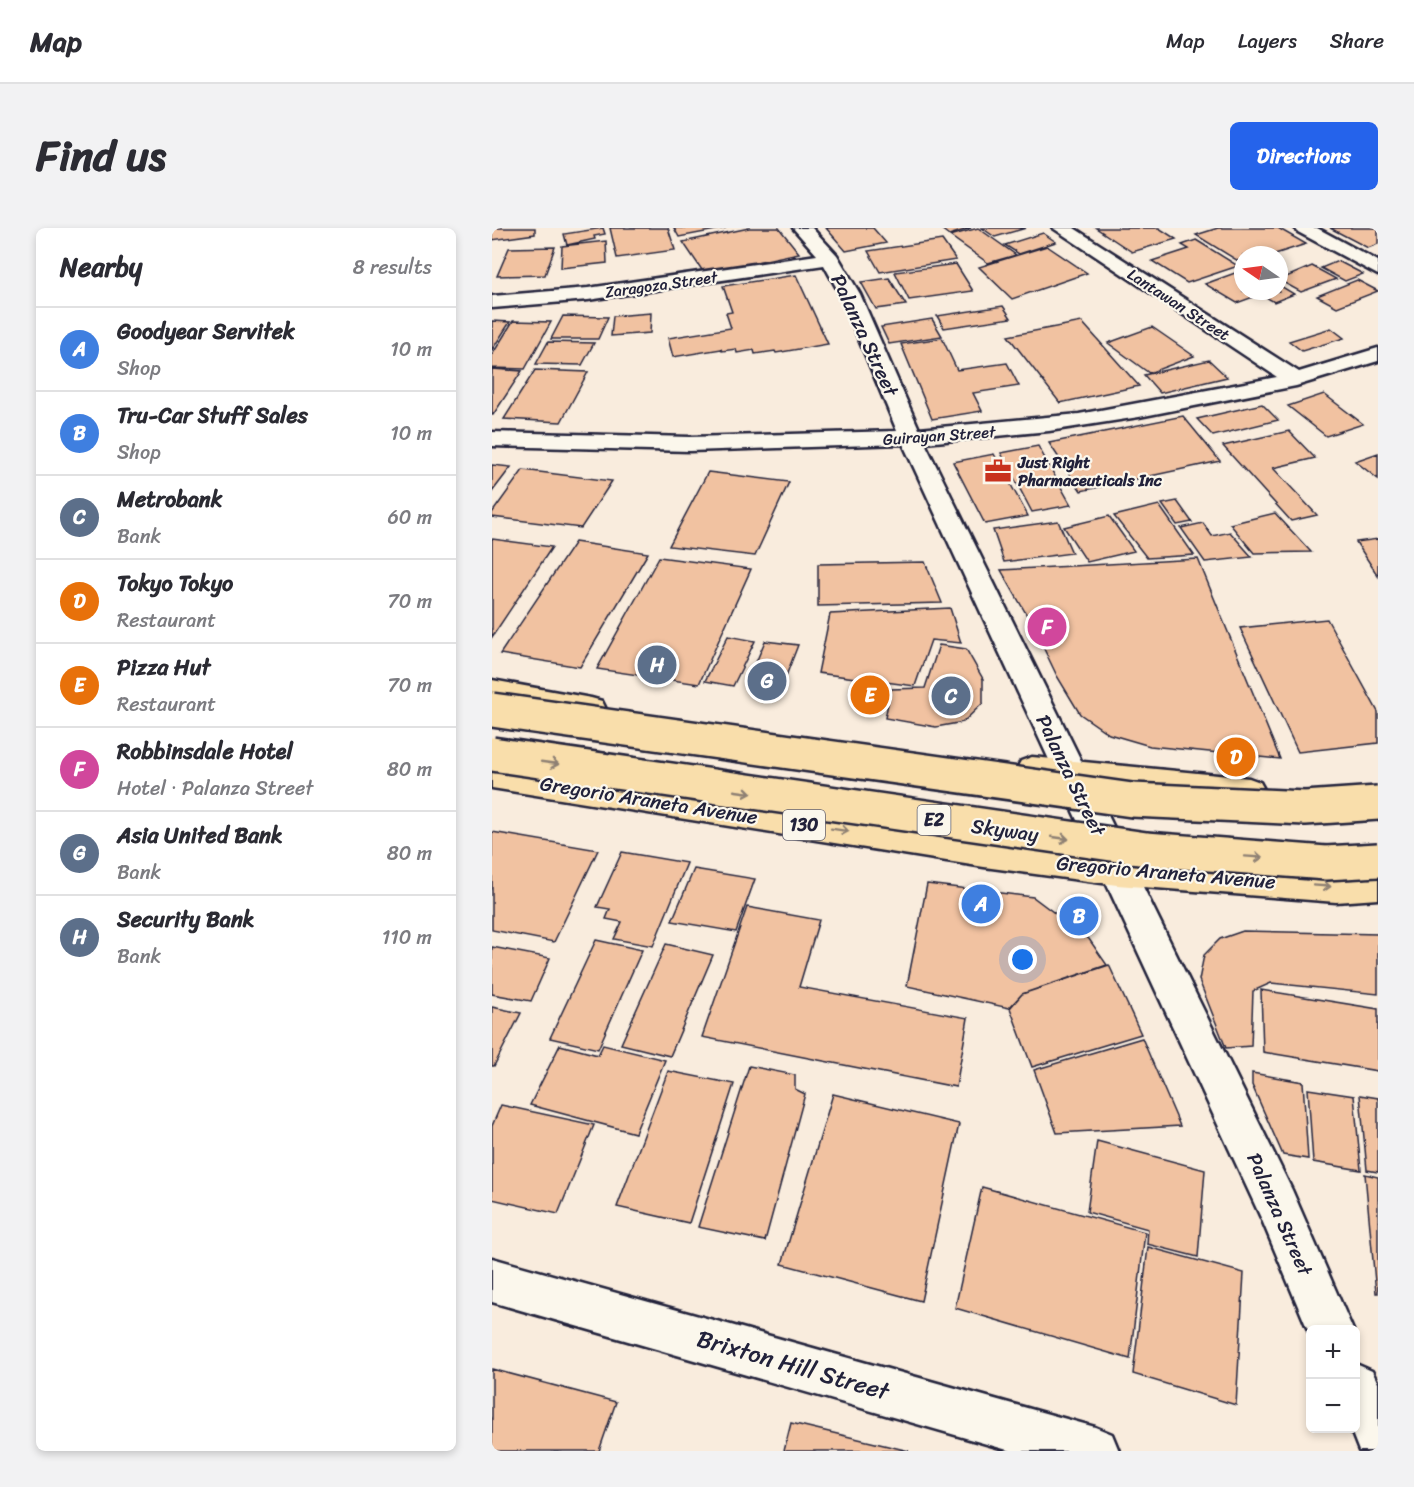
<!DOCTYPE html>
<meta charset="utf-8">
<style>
body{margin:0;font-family:Sriracha,sans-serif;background:#f2f2f3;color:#2b2b33}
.controls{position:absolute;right:18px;bottom:18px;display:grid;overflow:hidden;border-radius:9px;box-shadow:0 3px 9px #0003}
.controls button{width:54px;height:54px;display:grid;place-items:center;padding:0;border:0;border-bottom:2px solid #e1e1e2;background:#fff;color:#2b2b33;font:30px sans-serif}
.compass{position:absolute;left:742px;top:18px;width:54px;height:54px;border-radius:50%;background:#fff;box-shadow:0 3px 9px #0003;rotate:283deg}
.you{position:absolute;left:531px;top:732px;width:21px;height:21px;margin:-15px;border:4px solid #fff;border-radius:50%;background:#1a73e8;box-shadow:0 0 0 9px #1a73e833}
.badge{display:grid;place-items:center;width:39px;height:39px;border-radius:50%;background:#2563eb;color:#fff;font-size:20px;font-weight:700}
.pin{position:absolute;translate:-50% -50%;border:3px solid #fff;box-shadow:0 2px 6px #0006}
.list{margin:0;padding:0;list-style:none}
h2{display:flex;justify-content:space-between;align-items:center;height:78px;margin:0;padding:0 24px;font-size:26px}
h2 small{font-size:20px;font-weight:400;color:#7c7c81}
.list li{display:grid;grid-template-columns:39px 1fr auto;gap:18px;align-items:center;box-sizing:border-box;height:84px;padding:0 24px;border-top:2px solid #e1e1e2}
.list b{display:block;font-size:22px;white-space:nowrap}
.list p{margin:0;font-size:20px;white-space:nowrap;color:#7c7c81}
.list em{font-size:20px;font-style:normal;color:#7c7c81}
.map{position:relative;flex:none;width:886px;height:1223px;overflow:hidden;border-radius:9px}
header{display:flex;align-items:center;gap:36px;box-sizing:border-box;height:84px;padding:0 30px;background:#fff;border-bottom:2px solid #e1e1e2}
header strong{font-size:28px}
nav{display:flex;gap:33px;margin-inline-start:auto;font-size:21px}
.intro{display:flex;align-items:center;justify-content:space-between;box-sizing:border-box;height:144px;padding:0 36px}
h1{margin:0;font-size:42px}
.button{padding:15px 27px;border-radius:9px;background:#2563eb;color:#fff;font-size:21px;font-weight:700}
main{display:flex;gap:36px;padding:0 36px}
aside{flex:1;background:#fff;border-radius:9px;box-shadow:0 3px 9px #0003}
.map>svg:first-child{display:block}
.building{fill:#f1c2a1;stroke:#22223b;stroke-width:1.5}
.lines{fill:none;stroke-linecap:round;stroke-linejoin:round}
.minor-casing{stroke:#22223b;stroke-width:5}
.major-casing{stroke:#22223b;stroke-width:5}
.highway-casing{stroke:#22223b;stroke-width:5}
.minor{fill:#fbf7ec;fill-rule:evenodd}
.major{fill:#f9deab;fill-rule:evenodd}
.highway{fill:#f9deab;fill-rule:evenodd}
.highway-bridge-casing{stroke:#22223b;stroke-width:38;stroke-linecap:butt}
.highway-bridge{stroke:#f9deab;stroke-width:33}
.oneway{stroke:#8e8073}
.labels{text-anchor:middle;stroke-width:4.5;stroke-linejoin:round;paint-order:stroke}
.far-street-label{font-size:16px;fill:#22223b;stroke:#fbf7ec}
.far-poi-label{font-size:16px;font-weight:bold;fill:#22223b;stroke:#fbf7ec;text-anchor:start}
.shield{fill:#fbf7ec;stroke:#636270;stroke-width:1.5}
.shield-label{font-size:18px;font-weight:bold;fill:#22223b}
.street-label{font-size:20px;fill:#22223b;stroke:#fbf7ec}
.near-street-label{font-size:24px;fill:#22223b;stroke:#fbf7ec}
</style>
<header>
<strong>Map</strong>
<nav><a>Map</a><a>Layers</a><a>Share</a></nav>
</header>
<div class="intro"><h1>Find us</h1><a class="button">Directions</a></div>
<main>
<aside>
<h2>Nearby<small>8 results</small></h2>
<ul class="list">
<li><span class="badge" style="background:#3f7fe0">A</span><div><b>Goodyear Servitek</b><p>Shop</p></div><em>10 m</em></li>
<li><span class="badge" style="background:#3f7fe0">B</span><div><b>Tru-Car Stuff Sales</b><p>Shop</p></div><em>10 m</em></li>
<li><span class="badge" style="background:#5c6f8a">C</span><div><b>Metrobank</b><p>Bank</p></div><em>60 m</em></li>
<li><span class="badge" style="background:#e8710a">D</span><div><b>Tokyo Tokyo</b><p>Restaurant</p></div><em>70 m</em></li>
<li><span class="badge" style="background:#e8710a">E</span><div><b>Pizza Hut</b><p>Restaurant</p></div><em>70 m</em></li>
<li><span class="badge" style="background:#d1479c">F</span><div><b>Robbinsdale Hotel</b><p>Hotel · Palanza Street</p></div><em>80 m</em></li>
<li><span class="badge" style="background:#5c6f8a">G</span><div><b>Asia United Bank</b><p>Bank</p></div><em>80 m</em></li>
<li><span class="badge" style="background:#5c6f8a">H</span><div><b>Security Bank</b><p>Bank</p></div><em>110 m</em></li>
</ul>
</aside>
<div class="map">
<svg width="886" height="1223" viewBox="0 0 886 1223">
<rect width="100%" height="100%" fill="#f9ecdd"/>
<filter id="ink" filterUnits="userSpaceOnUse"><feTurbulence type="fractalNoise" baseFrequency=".0167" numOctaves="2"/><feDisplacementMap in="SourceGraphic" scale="12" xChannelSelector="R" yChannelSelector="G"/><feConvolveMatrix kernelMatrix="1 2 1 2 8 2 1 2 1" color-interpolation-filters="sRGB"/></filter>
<g filter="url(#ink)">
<path class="building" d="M 0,0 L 43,0 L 43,6 L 0,12 Z
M 111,0 L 113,6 L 102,8 L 103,11 L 75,17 L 72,6 Z
M 118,0 L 176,0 L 183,22 L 125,30 Z
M 182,0 L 234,0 L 187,9 Z
M 257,0 L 287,0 L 307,25 L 212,45 L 191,14 Z
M 334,0 L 381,0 L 394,15 L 354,23 Z
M 448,0 L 479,0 L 457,7 Z
M 486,0 L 524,27 L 496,35 L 458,8 Z
M 490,0 L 534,0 L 503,9 Z
M 604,0 L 667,0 L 684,11 L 640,24 Z
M 726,0 L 786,0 L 814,16 L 780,27 L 751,27 L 751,36 L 704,7 Z
M 838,0 L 886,0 L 886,16 L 876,20 Z
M 551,5 L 564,14 L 527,26 L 513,17 Z
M 450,12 L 464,32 L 388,44 L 376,23 Z
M 704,12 L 746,38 L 695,55 L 660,33 L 697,21 L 690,17 Z
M 114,13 L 115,35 L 69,40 L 70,18 Z
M 555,18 L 595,45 L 520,71 L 487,39 Z
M 63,19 L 53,47 L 5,48 L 17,20 Z
M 846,33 L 871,46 L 853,53 L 829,40 Z
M 464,36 L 481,63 L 417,72 L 403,44 Z
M 820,38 L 844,51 L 809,64 L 787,52 Z
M 751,42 L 751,63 L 787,63 L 787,57 L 802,66 L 782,74 L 769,66 L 745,75 L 713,56 Z
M 304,47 L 336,116 L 284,125 L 283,123 L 263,126 L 262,122 L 245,125 L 244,121 L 230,123 L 229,121 L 181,129 L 176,110 L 239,100 L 234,85 L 240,84 L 231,58 Z
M 397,50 L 414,77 L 384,81 L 369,54 Z
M 865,52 L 886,63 L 845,79 L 825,68 Z
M 511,78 L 519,90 L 452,100 L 445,88 Z
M 159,85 L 158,105 L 119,108 L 121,88 Z
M 71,88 L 116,89 L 106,111 L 59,111 Z
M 440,91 L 450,108 L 397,116 L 389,99 Z
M 0,93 L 18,94 L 0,122 Z
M 21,93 L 59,94 L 33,141 L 0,140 L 0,127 Z
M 590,94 L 647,158 L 568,175 L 516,108 Z
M 660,99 L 702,128 L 657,145 L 616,115 Z
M 839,100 L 852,110 L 810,123 L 797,113 Z
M 450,110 L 465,142 L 515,135 L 527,158 L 481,165 L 490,183 L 440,191 L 409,116 Z
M 56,114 L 102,115 L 90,137 L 44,136 Z
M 717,132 L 735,149 L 668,165 L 652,147 Z
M 0,141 L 30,143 L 1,187 L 0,187 Z
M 43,142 L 96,144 L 69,194 L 12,191 Z
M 832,166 L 871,196 L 834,208 L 796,178 Z
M 770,176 L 786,192 L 721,208 L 705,191 Z
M 691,188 L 728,233 L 589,263 L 557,215 Z
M 797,203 L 823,230 L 781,240 L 825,287 L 799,293 L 731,218 Z
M 546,218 L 579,277 L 540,284 L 509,225 Z
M 886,225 L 886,251 L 863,233 Z
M 502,226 L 536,288 L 493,296 L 461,234 Z
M 0,237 L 19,239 L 0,264 Z
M 31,242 L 120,253 L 89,300 L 0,289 L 0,285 Z
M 216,244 L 297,254 L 263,328 L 177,318 Z
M 685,273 L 700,294 L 685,297 L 670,276 Z
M 667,277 L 702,327 L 655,330 L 622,288 Z
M 783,285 L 819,324 L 762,325 L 738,296 Z
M 617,288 L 642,323 L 595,334 L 572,299 Z
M 566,293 L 580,325 L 512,334 L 501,302 Z
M 711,295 L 720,308 L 738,304 L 760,329 L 713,334 L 689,300 Z
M 0,311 L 60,319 L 0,409 Z
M 886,311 L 886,348 L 864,314 Z
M 83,314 L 156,325 L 88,439 L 8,426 Z
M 167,329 L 259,341 L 207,456 L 105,441 Z
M 706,331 L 788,531 L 658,518 L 617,506 L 588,486 L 565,448 L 540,396 L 509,342 Z
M 433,334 L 450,375 L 326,378 L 326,336 Z
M 458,380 L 469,415 L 439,412 L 423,458 L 326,445 L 338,386 Z
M 835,391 L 886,484 L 886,515 L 806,524 L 748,400 Z
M 236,408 L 263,413 L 241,458 L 213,453 Z
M 273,413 L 306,417 L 289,461 L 255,456 Z
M 447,417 L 474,421 L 491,451 L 491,475 L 471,494 L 444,499 L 393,490 L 399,461 L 433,460 Z
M 0,604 L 106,622 L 62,714 L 0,702 Z
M 130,624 L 195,635 L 161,718 L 122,711 L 130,694 L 114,691 L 118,681 L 105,679 Z
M 202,641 L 263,651 L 244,704 L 180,693 Z
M 435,656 L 541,669 L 597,711 L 615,737 L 530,766 L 517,780 L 415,758 Z
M 255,679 L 327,692 L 307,759 L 476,790 L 464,859 L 210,809 Z
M 751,703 L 886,706 L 886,766 L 779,755 L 761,763 L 759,818 L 734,820 L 707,752 L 712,727 L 728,711 Z
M 104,712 L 150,722 L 106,821 L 58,810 Z
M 174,716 L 221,727 L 178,828 L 129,816 Z
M 0,719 L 58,730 L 39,773 L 0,766 Z
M 617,737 L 649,806 L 540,839 L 518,780 L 530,766 Z
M 769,762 L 886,781 L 886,843 L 771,824 Z
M 0,779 L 29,785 L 2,838 L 0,838 Z
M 650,810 L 688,898 L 565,905 L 542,842 Z
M 68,817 L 106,827 L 111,817 L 173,832 L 143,905 L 38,877 Z
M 257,838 L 303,847 L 303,861 L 313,866 L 273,1013 L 206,999 Z
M 176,843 L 242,856 L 197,995 L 125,979 Z
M 760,845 L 811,854 L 816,931 L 791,927 L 760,857 Z
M 816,861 L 862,868 L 869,942 L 821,934 Z
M 341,866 L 467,896 L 429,1073 L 290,1036 Z
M 868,867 L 886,870 L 886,944 L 875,942 Z
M 9,877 L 102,897 L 66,986 L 0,971 L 0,898 Z
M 605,913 L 713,942 L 706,1029 L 655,1016 L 656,1001 L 595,984 Z
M 873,946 L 886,949 L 886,1065 L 884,1065 Z
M 490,959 L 653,1004 L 638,1131 L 463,1080 Z
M 656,1019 L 752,1045 L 744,1177 L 641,1146 Z
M 0,1141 L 124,1174 L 107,1223 L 0,1223 Z
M 299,1195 L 417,1223 L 292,1223 Z"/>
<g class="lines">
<defs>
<path id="minor" d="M 301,0 L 320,0 L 345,27 L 368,66 L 427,201 L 587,186 L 785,149 L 561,0 L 582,0 L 807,144 L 886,120 L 886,133 L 804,158 L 647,189 L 557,203 L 433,215 L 800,962 L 861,1102 L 818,1102 L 818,1107 L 770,992 L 411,216 L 198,223 L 0,218 L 0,204 L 198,209 L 405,203 L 348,66 L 332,37 L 96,72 L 0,80 L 0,68 L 96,60 L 325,27 Z
M 803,0 L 825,0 L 886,33 L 886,47 L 806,4 Z
M 0,1030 L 603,1199 L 620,1206 L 627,1223 L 519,1223 L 0,1074 Z
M 864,1136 L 880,1143 L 886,1155 L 886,1223 L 867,1223 L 858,1200 L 864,1200 Z"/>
<path id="major" d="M 540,529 L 757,550 L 768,554 L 773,563 L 768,572 L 757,576 L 540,555 L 529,551 L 524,542 L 529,533 Z
M 0,534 L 492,611 L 625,627 L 844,644 L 886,641 L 886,671 L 844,674 L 625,657 L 492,639 L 0,560 Z"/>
<path id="highway" d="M 0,452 L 99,470 L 110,473 L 114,481 L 110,489 L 99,492 L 0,474 Z"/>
</defs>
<use href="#minor" class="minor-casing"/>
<use href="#major" class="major-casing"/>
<use href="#highway" class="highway-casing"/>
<use href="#minor" class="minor"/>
<use href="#major" class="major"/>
<use href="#highway" class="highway"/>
<defs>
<path id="highway-bridge" d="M 0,482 L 640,572 L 813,580 L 886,575
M 0,526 L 654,621 L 834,635 L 886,632"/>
</defs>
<use href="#highway-bridge" class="highway-bridge-casing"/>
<use href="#highway-bridge" class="highway-bridge"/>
</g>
<defs><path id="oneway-shaft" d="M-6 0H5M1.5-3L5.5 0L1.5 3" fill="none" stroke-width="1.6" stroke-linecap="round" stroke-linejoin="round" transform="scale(1.5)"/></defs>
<g class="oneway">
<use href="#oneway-shaft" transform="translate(58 535) rotate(8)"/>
<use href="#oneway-shaft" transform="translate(251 564) rotate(8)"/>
<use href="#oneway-shaft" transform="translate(348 602) rotate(9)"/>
<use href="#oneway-shaft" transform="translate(568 610) rotate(8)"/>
<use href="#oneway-shaft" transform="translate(762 629) rotate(4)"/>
<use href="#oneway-shaft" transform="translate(830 658) rotate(4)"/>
</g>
</g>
<defs>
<symbol id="office-bare" viewBox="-9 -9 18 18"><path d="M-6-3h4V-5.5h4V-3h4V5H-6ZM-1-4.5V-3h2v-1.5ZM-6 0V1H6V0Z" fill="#c8321e" stroke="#fbf7ec" stroke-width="2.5" paint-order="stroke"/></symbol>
</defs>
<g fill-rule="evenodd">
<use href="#office-bare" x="487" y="224" width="38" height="38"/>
</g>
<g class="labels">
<g class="far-street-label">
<text transform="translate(169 56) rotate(-8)" y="6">Zaragoza Street</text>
<text transform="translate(687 76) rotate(33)" y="6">Lantawan Street</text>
<text transform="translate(447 207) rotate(-4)" y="6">Guirayan Street</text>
</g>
<g class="far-poi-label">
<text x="526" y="240">Just Right<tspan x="526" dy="18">Pharmaceuticals Inc</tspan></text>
</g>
<g class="shield">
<rect x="425.5" y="577" width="33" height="30" rx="4.5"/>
<rect x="291" y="582" width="42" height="30" rx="4.5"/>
</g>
<g class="shield-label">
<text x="442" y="598">E2</text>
<text x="312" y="603">130</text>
</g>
<g class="street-label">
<text transform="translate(373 107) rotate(65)" y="7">Palanza Street</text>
<text transform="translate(579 547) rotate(64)" y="7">Palanza Street</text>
<text transform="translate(157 572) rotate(9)" y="7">Gregorio Araneta Avenue</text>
<text transform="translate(513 602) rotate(8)" y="7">Skyway</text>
<text transform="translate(674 644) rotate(5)" y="7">Gregorio Araneta Avenue</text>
<text transform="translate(788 986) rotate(66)" y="7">Palanza Street</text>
</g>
<g class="near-street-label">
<text transform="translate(301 1137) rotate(16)" y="8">Brixton Hill Street</text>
</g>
</g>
</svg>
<div class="controls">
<button>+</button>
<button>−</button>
</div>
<svg class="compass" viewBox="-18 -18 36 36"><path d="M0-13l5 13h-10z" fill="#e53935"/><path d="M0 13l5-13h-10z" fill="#7c7c81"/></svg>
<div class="you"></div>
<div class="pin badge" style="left:489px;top:676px;background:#3f7fe0">A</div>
<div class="pin badge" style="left:587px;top:688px;background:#3f7fe0">B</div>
<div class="pin badge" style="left:459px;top:468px;background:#5c6f8a">C</div>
<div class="pin badge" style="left:744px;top:529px;background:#e8710a">D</div>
<div class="pin badge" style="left:378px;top:467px;background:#e8710a">E</div>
<div class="pin badge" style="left:555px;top:399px;background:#d1479c">F</div>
<div class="pin badge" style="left:275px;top:453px;background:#5c6f8a">G</div>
<div class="pin badge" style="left:165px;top:437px;background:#5c6f8a">H</div>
</div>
</main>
